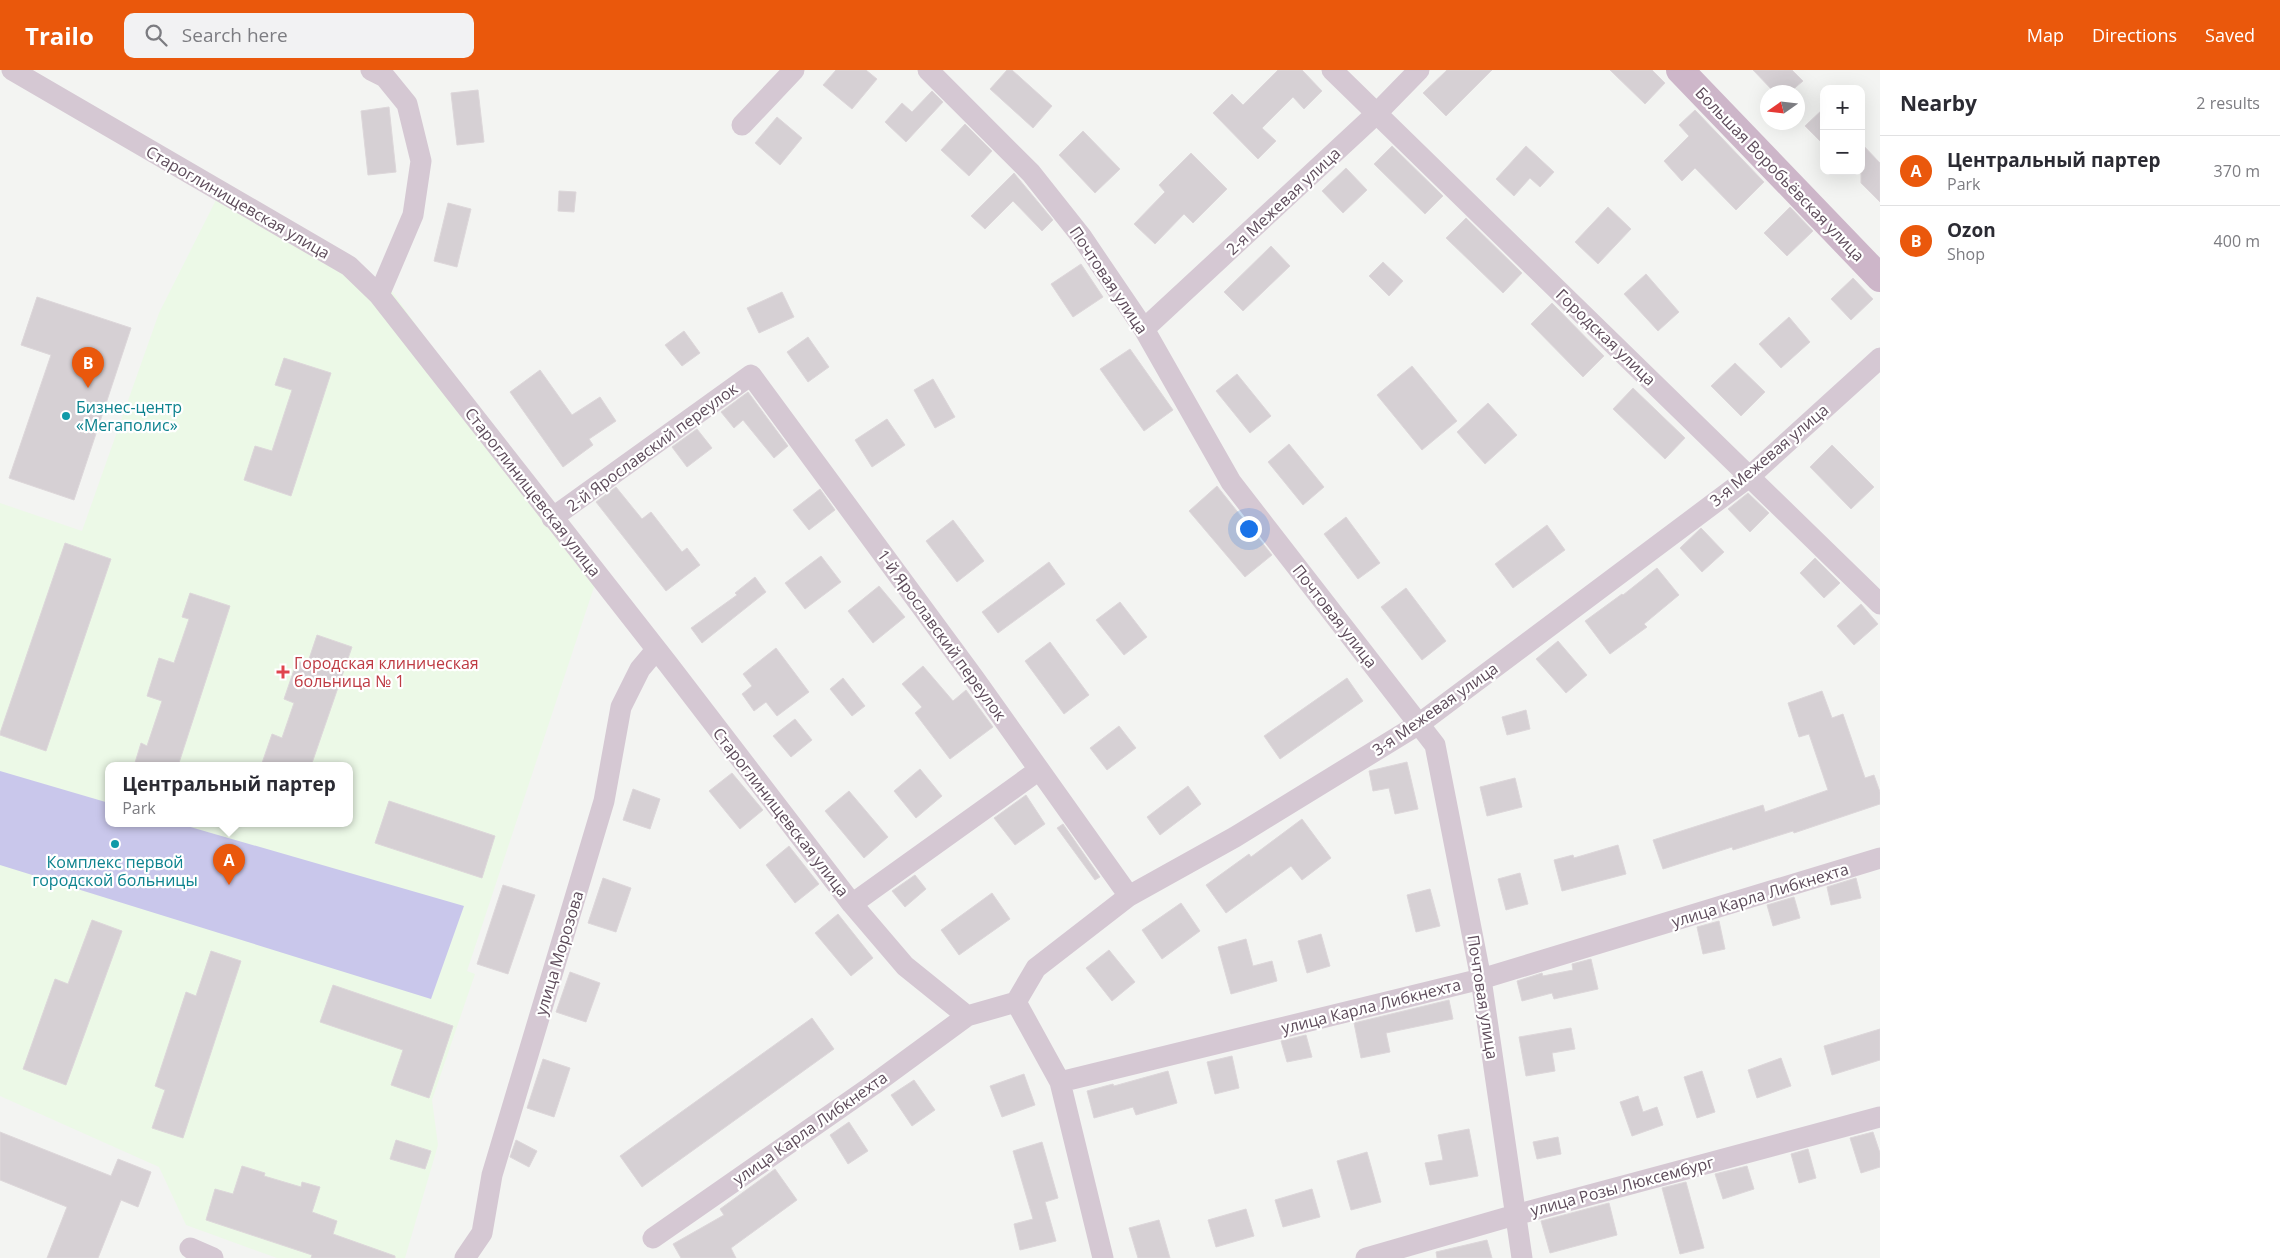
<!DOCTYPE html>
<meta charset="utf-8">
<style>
body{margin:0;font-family:"Open Sans",sans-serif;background:#f2f2f3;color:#2b2b33}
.controls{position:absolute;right:15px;top:15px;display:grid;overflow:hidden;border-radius:10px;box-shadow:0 5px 20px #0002}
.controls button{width:45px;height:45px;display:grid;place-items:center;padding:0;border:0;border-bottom:1px solid #e1e1e2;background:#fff;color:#2b2b33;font:25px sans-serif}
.compass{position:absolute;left:1760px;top:15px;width:45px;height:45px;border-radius:50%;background:#fff;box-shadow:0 5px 20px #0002;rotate:256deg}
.you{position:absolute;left:1248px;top:458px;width:18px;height:18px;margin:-12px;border:4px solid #fff;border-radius:50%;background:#1a73e8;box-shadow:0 0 0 8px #1a73e833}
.badge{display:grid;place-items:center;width:32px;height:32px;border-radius:50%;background:#ea580c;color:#fff;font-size:16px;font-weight:700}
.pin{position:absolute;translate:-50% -41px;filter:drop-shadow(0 1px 2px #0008)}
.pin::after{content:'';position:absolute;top:26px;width:18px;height:15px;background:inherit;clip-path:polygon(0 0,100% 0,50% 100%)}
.popup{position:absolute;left:105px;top:692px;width:248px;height:65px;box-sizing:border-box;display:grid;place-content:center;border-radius:10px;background:#fff;filter:drop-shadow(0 1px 4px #0005);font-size:16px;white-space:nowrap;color:#7c7c81}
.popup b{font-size:19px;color:#2b2b33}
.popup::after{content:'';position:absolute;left:50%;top:100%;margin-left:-10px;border:10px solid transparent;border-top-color:#fff}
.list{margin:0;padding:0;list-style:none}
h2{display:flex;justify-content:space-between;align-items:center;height:65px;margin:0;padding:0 20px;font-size:21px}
h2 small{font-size:16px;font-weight:400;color:#7c7c81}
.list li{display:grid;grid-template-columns:32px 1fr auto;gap:15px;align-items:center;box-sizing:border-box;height:70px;padding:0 20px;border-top:1px solid #e1e1e2}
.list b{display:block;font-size:19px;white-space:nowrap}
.list p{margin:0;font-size:16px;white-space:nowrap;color:#7c7c81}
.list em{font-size:16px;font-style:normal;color:#7c7c81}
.icon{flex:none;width:28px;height:28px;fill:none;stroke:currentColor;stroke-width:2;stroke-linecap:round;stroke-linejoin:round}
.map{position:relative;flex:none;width:1880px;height:1188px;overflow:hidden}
header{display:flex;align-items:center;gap:30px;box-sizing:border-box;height:70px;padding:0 25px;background:#ea580c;color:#fff}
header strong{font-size:24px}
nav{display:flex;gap:28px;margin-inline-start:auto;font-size:18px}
.search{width:350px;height:45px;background:#f2f2f3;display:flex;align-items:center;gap:12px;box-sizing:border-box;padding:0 18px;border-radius:10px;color:#7c7c81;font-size:19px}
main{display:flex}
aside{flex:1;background:#fff}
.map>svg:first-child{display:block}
.medical{fill:#ecf9e7;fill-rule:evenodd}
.green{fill:#c9c7eb}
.building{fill:#d6d0d4;stroke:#ddd7da}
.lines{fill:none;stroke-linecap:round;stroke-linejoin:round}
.minor{stroke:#d5c8d3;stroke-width:21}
.primary{stroke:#cdb6c9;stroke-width:28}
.culture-dot{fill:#0f9aa8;stroke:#fff;stroke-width:2}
.health-dot{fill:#e0444e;stroke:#fff;stroke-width:2}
.labels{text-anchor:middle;stroke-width:4.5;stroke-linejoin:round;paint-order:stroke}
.street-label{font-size:16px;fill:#5e4c5b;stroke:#fff}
.culture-label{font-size:16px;fill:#0d838f;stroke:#fff;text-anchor:start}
.health-label{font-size:16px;fill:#be3a42;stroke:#fff;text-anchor:start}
</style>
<header>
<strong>Trailo</strong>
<div class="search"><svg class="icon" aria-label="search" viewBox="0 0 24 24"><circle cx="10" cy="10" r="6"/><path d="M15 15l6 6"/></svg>Search here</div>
<nav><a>Map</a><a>Directions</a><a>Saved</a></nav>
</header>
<main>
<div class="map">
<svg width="1880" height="1188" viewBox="0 0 1880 1188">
<rect width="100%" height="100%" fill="#f3f4f2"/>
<path class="medical" d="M 218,126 L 391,220 L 597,508 L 467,901 L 475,904 L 432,1030 L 438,1075 L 405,1188 L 277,1188 L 186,1155 L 159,1097 L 0,1026 L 0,433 L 82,461 L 159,243 ZM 109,696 L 349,696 L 349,754 L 109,754 Z"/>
<path class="green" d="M 0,701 L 109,733 L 109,754 L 180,754 L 464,836 L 431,929 L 0,795 Z"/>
<path class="building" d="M 836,0 L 866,0 L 877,9 L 852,39 L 823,15 Z
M 1007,0 L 1012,0 L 1052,36 L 1033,58 L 990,19 Z
M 1278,0 L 1302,0 L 1322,21 L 1304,39 L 1293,27 L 1262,58 L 1276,71 L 1258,89 L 1213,43 L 1232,24 L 1243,35 Z
M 1447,0 L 1492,0 L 1446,46 L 1423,23 Z
M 1610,0 L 1652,0 L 1665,13 L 1645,34 Z
M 1753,0 L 1792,0 L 1803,11 L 1790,22 L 1774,22 Z
M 478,20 L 484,72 L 457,75 L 451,23 Z
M 932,21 L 943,32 L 906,72 L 885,52 L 902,33 L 912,42 Z
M 389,37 L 396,102 L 368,105 L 361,41 Z
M 1824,38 L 1824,75 L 1805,56 Z
M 1695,40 L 1764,112 L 1736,140 L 1695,98 L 1682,111 L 1664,91 L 1689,66 L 1679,55 Z
M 777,47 L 802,68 L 780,95 L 755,73 Z
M 965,54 L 992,81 L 969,106 L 941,80 Z
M 1083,61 L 1120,99 L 1095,123 L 1059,85 Z
M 1861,73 L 1880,93 L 1880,132 L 1861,113 Z
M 1392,76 L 1443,126 L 1425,144 L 1374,94 Z
M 1526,76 L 1554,102 L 1540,117 L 1530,108 L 1514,126 L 1496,109 Z
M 1191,83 L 1227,119 L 1193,153 L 1184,144 L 1155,174 L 1134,154 L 1165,122 L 1159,115 Z
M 1346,98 L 1367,120 L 1343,143 L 1322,121 Z
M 1014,103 L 1053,150 L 1042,161 L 1013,131 L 985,159 L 971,146 Z
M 559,121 L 576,122 L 574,142 L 558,141 Z
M 448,133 L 471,139 L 457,197 L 434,191 Z
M 1608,137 L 1631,159 L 1598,194 L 1575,172 Z
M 1790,137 L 1813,161 L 1787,186 L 1764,163 Z
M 1466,148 L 1522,203 L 1503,223 L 1446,168 Z
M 1271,176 L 1290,196 L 1243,241 L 1224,222 Z
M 1383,192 L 1403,211 L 1389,226 L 1369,206 Z
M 1081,194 L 1103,227 L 1073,247 L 1051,214 Z
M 1646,204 L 1679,242 L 1658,261 L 1624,224 Z
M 1853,208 L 1873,229 L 1851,250 L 1831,229 Z
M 782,222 L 794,247 L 759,263 L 747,238 Z
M 37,227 L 131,258 L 74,430 L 9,408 L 51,285 L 21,275 Z
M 1552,233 L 1604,286 L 1583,307 L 1531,254 Z
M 1789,247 L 1810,272 L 1781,298 L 1759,274 Z
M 684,261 L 700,283 L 682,296 L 665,275 Z
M 808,267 L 829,297 L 808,312 L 787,282 Z
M 1130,279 L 1173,340 L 1144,361 L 1100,299 Z
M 284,288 L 331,303 L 291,426 L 244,410 L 255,376 L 272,381 L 292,320 L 275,315 Z
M 1735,293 L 1765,322 L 1741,346 L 1711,316 Z
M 1412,296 L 1457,351 L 1422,380 L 1377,325 Z
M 540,300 L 572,345 L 600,327 L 616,351 L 589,369 L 593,375 L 563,397 L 510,322 Z
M 1237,304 L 1271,346 L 1250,363 L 1216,321 Z
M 933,309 L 955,347 L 935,358 L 914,320 Z
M 1633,318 L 1685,368 L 1665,389 L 1613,339 Z
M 748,322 L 788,376 L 774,388 L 743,350 L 734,358 L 721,342 Z
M 1488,333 L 1517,365 L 1485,394 L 1457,362 Z
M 887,349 L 905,375 L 872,397 L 855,370 Z
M 697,359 L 712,378 L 687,397 L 672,377 Z
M 1289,374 L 1324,417 L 1303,435 L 1268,392 Z
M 1832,375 L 1874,417 L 1851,439 L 1810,397 Z
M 1217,416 L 1272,485 L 1245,507 L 1189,441 Z
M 616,417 L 642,449 L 651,442 L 682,482 L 687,478 L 700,495 L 666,521 L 596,432 Z
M 820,419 L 835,440 L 809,460 L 793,440 Z
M 1748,423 L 1769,443 L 1750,462 L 1728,439 Z
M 1346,447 L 1380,493 L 1358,509 L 1324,464 Z
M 953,450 L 984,491 L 957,512 L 926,471 Z
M 1547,455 L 1565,480 L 1513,518 L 1495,494 Z
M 1701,458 L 1724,482 L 1702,502 L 1680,478 Z
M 65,473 L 111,489 L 46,681 L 0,665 L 0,663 Z
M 821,486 L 841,512 L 805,539 L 785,513 Z
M 1815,488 L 1840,513 L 1824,528 L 1800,503 Z
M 1049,492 L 1065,514 L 998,563 L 982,542 Z
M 1657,498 L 1679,525 L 1644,554 L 1647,557 L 1610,584 L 1585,551 L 1622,524 L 1623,525 Z
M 755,507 L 766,522 L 702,573 L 691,558 L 737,525 L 735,523 Z
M 879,516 L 905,547 L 873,573 L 848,541 Z
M 1406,518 L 1446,571 L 1422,590 L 1381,537 Z
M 190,523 L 230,536 L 178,696 L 134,696 L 141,673 L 147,676 L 162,631 L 147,626 L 159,588 L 174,593 L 189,549 L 182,547 Z
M 1120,532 L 1147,567 L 1124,585 L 1096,550 Z
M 1861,534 L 1878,554 L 1854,575 L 1837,556 Z
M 317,565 L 352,577 L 311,696 L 261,696 L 272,664 L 282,668 L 294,633 L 284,629 L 297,591 L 307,595 Z
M 1558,571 L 1587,605 L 1566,623 L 1536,589 Z
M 1050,572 L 1089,625 L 1064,644 L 1025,591 Z
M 776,578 L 809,622 L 777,646 L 766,632 L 754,641 L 742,624 L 752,616 L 743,604 Z
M 923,596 L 953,631 L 966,620 L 993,657 L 950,689 L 915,643 L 922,637 L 902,614 Z
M 843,608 L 865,636 L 852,646 L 830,619 Z
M 1347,608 L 1363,631 L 1280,689 L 1264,666 Z
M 1822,621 L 1832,648 L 1843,644 L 1865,708 L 1874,705 L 1880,722 L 1880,734 L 1794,763 L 1793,761 L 1733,780 L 1732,777 L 1663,799 L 1653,770 L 1763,735 L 1765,742 L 1828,720 L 1809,664 L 1799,667 L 1788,633 Z
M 1526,640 L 1530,659 L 1507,665 L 1502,647 Z
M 795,649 L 812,670 L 791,687 L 773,666 Z
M 1119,656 L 1136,678 L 1107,700 L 1090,678 Z
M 1407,692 L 1418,739 L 1395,744 L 1389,718 L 1373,721 L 1369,701 Z
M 920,699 L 942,726 L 916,748 L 894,721 Z
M 732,703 L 763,740 L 740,759 L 709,721 Z
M 1515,708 L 1522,737 L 1487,746 L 1480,717 Z
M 1188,716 L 1201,734 L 1160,765 L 1147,747 Z
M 633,719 L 660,729 L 650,759 L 623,750 Z
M 849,721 L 888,767 L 864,788 L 825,741 Z
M 1026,725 L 1045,754 L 1015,775 L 994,748 Z
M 389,731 L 495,766 L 482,808 L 375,773 Z
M 1302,749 L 1331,788 L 1302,810 L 1291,796 L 1226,843 L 1206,815 L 1249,784 L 1251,787 Z
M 1063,754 L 1100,807 L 1095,810 L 1057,758 Z
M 1618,775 L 1626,804 L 1562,821 L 1554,790 L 1573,785 L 1574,788 Z
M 789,776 L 819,814 L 795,833 L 766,795 Z
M 1520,803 L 1528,834 L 1506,840 L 1498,809 Z
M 915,805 L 926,819 L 905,837 L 892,821 Z
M 603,808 L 631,818 L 616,862 L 588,853 Z
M 1856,808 L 1861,828 L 1831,835 L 1827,817 Z
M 503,815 L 535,825 L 508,904 L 477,894 Z
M 1430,819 L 1440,856 L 1416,862 L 1407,825 Z
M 992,823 L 1010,849 L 959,885 L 941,860 Z
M 1794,827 L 1800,848 L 1773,856 L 1767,835 Z
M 1181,833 L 1200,861 L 1162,889 L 1142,860 Z
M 838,844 L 873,888 L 851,906 L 815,863 Z
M 92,850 L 122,861 L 66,1015 L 23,999 L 55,909 L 68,914 Z
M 1719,851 L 1725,879 L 1703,884 L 1697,857 Z
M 1321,864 L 1330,896 L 1307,903 L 1298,871 Z
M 1246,869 L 1253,896 L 1272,891 L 1277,911 L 1231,924 L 1218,877 Z
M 1109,880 L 1135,912 L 1112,931 L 1086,898 Z
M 211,881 L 241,891 L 183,1068 L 152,1058 L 165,1020 L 155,1016 L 186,922 L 196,926 Z
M 1591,889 L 1598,919 L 1554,929 L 1552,923 L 1522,931 L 1517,911 L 1542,903 L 1543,906 L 1573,900 L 1572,894 Z
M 570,902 L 600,913 L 586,952 L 556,942 Z
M 333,915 L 453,956 L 429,1028 L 391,1015 L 403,980 L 320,952 Z
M 1449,930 L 1453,949 L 1386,963 L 1390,982 L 1361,988 L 1354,953 Z
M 812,948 L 834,979 L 642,1117 L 620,1086 Z
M 1571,958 L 1575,979 L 1552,983 L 1555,1001 L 1526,1006 L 1519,967 Z
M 1880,959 L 1880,990 L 1832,1005 L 1824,976 Z
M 1306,965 L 1312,987 L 1287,992 L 1281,971 Z
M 1232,986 L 1239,1018 L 1215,1024 L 1207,992 Z
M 1781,988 L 1791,1016 L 1757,1028 L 1748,1000 Z
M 543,989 L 570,998 L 554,1047 L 527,1038 Z
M 1168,1001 L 1177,1033 L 1136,1045 L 1133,1037 L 1094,1048 L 1087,1021 L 1113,1014 L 1114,1016 Z
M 1702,1001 L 1715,1042 L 1697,1048 L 1684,1007 Z
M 1024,1004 L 1035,1035 L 1002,1047 L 990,1016 Z
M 914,1010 L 935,1040 L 912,1056 L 891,1025 Z
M 1638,1026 L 1643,1042 L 1657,1037 L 1663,1055 L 1632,1066 L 1620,1032 Z
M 849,1052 L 868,1081 L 848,1094 L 830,1065 Z
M 1469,1059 L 1478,1106 L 1430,1115 L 1425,1093 L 1443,1090 L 1438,1065 Z
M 0,1062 L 111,1106 L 118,1089 L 151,1102 L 138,1137 L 121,1130 L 98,1188 L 47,1188 L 67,1137 L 0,1110 Z
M 1873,1062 L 1880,1083 L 1880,1097 L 1861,1103 L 1850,1068 Z
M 1558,1067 L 1561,1084 L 1537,1089 L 1533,1072 Z
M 396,1070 L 431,1081 L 425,1099 L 390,1089 Z
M 516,1070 L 537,1081 L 529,1097 L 510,1087 Z
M 1042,1072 L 1058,1128 L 1045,1132 L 1056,1171 L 1020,1180 L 1014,1154 L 1033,1149 L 1013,1081 Z
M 1808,1079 L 1816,1108 L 1799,1113 L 1791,1084 Z
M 1367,1082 L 1381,1132 L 1351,1140 L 1337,1091 Z
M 242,1096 L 265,1103 L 264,1106 L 301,1117 L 302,1112 L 320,1117 L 312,1142 L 337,1151 L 333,1164 L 395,1186 L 395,1188 L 311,1188 L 312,1185 L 206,1150 L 215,1119 L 233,1124 Z
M 1747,1096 L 1754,1119 L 1723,1129 L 1715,1104 Z
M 775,1099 L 797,1130 L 731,1178 L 736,1188 L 681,1188 L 673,1174 L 724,1145 L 720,1139 Z
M 1686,1112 L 1704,1178 L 1680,1184 L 1662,1118 Z
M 1312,1119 L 1320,1147 L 1283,1157 L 1275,1130 Z
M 1609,1133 L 1617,1165 L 1550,1183 L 1541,1151 Z
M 1246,1139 L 1254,1166 L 1216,1177 L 1208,1150 Z
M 1159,1150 L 1170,1188 L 1138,1188 L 1129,1158 Z
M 1487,1170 L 1492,1188 L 1437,1188 L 1436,1182 Z"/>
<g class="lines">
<path class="minor" d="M 12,0 L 349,196 L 379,225 L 668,594 L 852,834 L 905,896 L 967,946
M 371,0 L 385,7 L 407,34 L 421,91 L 413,145 L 379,225
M 928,0 L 1031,103 L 1081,166 L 1144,259 L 1231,412 L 1435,675 L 1481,909 L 1522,1188
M 1332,0 L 1880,534
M 742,55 L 794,0
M 1144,259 L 1376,44 L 1419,0
M 552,448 L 751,305 L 974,608 L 1129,826
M 852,834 L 1039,700
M 1016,932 L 1060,1012 L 1103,1188
M 1060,1012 L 1481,909 L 1880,788
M 653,1168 L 873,1015 L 967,946 L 1016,932 L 1036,898 L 1129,826 L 1235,767 L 1419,654 L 1749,407 L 1880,288
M 190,1178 L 213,1188
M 465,1188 L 482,1163 L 492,1105 L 604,731 L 621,637 L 640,599 L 656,580
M 1366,1188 L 1515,1145 L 1880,1047"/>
<path class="primary" d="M 1680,0 L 1880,208"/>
</g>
<g class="culture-dot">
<circle cx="66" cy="346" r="5"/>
<circle cx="115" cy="774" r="5"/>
</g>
<path class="health-dot" d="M280.5 594.5h5v5h5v5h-5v5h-5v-5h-5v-5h5z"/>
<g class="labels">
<g class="street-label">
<text transform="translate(1780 104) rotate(46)" y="6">Большая Воробьёвская улица</text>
<text transform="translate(1283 131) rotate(-43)" y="6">2-я Межевая улица</text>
<text transform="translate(238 132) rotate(30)" y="6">Староглинищевская улица</text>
<text transform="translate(1109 210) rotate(56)" y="6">Почтовая улица</text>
<text transform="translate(1606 267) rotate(44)" y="6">Городская улица</text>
<text transform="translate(652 377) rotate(-36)" y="6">2-й Ярославский переулок</text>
<text transform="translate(1769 385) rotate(-40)" y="6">3-я Межевая улица</text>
<text transform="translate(533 422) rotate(52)" y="6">Староглинищевская улица</text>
<text transform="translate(1335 546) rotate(52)" y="6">Почтовая улица</text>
<text transform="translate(942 565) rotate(54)" y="6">1-й Ярославский переулок</text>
<text transform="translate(1435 639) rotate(-35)" y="6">3-я Межевая улица</text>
<text transform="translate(781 742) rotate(52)" y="6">Староглинищевская улица</text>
<text transform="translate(1760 825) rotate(-17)" y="6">улица Карла Либкнехта</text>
<text transform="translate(559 883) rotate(-73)" y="6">улица Морозова</text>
<text transform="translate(1483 927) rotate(81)" y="6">Почтовая улица</text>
<text transform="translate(1371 936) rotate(-14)" y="6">улица Карла Либкнехта</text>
<text transform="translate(810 1058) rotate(-35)" y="6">улица Карла Либкнехта</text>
<text transform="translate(1622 1116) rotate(-15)" y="6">улица Розы Люксембург</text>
</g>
<g class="culture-label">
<text x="76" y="343">Бизнес-центр<tspan x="76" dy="18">«Мегаполис»</tspan></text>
<text x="115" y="798" text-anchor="middle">Комплекс первой<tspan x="115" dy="18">городской больницы</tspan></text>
</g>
<g class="health-label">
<text x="294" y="599">Городская клиническая<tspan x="294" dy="18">больница № 1</tspan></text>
</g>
</g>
</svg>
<div class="controls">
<button>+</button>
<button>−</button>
</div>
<svg class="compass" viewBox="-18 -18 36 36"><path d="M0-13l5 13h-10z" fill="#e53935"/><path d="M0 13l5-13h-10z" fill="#7c7c81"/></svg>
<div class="you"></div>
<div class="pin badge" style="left:229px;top:815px">A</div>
<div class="popup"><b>Центральный партер</b>Park</div>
<div class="pin badge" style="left:88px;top:318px">B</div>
</div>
<aside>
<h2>Nearby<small>2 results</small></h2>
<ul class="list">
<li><span class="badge">A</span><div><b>Центральный партер</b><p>Park</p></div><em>370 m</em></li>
<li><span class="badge">B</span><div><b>Ozon</b><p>Shop</p></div><em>400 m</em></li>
</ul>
</aside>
</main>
